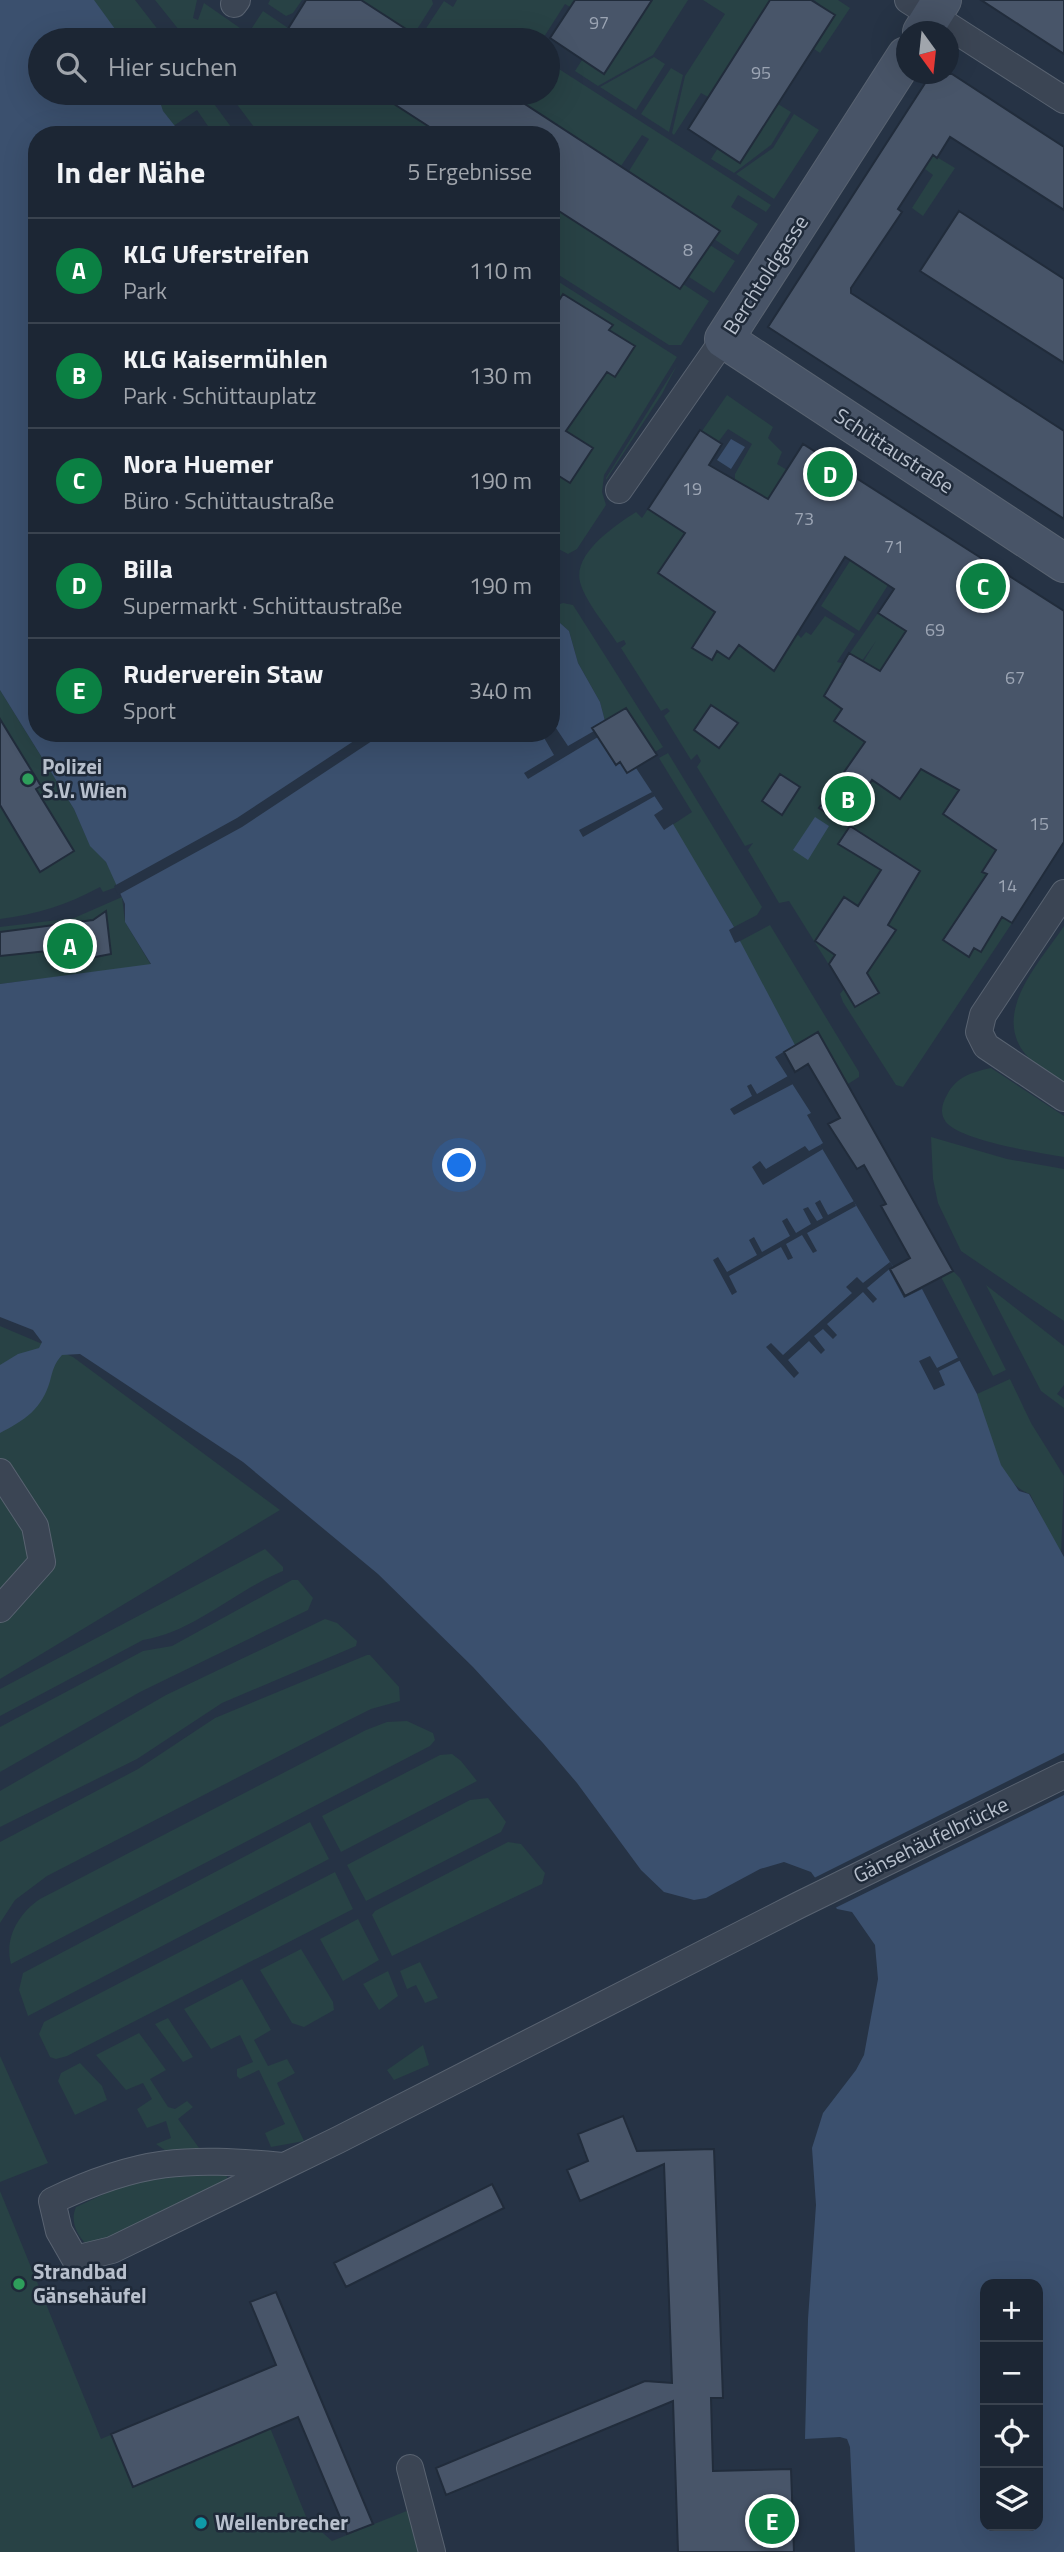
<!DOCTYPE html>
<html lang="de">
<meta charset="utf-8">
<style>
body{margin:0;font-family:"Titillium Web",sans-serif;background:#293240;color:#f1f3f6}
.controls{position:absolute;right:21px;bottom:21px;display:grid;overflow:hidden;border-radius:14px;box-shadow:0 7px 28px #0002}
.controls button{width:63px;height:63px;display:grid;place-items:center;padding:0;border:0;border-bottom:2px solid #3a434f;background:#1c2634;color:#f1f3f6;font:35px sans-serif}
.compass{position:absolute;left:896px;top:21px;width:63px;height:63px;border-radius:50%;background:#1c2634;box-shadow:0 7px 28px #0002;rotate:165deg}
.you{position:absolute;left:460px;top:1166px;width:24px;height:24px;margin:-18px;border:5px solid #fff;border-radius:50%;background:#1a73e8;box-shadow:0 0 0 10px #1a73e833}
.badge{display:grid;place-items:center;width:46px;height:46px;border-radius:50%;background:#0b8043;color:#fff;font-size:23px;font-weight:700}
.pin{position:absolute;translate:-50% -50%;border:4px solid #fff;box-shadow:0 2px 7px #0006}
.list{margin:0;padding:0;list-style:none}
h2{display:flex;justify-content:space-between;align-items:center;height:91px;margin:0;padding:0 28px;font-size:30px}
h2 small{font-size:23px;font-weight:400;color:#a0a5ac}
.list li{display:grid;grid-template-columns:46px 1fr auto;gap:21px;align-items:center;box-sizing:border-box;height:105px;padding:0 28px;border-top:2px solid #3a434f}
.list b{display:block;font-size:26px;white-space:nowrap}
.list p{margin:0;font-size:23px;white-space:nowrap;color:#a0a5ac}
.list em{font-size:23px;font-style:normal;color:#a0a5ac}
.icon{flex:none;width:38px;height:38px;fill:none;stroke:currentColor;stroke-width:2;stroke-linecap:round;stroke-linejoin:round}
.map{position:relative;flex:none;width:1064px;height:2552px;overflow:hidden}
.search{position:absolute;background:#1c2634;box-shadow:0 7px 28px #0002;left:28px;top:28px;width:532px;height:77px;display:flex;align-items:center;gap:18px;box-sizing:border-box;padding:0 24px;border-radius:38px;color:#a0a5ac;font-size:26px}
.panel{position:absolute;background:#1c2634;box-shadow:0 7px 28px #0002;left:28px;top:126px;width:532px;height:616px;border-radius:28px}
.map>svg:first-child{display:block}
.green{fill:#284245}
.water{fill:#3b506e;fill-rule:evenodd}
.pier{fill:#263345}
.building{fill:#485569;stroke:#212c3b;stroke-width:2}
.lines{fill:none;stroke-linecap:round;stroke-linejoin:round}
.street-casing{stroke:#596371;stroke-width:28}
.secondary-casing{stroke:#596371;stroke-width:40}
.street{stroke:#3b4554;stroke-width:26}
.secondary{stroke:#485467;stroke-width:38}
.leisure-dot{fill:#2e9e5b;stroke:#1f2a39;stroke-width:2.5}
.culture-dot{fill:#0f9aa8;stroke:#1f2a39;stroke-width:2.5}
.labels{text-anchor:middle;stroke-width:5;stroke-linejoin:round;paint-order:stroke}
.number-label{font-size:18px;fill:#9ca5b4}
.street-label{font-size:21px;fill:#b8c0cd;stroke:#1f2a39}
.poi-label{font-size:21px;font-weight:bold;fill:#b8c0cd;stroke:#1f2a39;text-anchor:start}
</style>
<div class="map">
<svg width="1064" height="2552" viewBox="0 0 1064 2552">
<rect width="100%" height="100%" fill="#263345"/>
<path class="green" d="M 68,0 L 135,0 L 166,40 L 99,40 Z
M 155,0 L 197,0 L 193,18 L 198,20 L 204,3 L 240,28 L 232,40 L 187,40 Z
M 270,0 L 302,0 L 293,13 L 286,16 L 268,4 Z
M 361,0 L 432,0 L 433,4 L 414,34 Z
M 457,0 L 575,0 L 570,7 L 565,4 L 542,40 L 427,40 L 421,36 L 444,1 L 453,7 Z
M 652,0 L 688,0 L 653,55 L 598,86 L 575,71 L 582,60 L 604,74 Z
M 703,0 L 770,0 L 708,97 L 701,93 L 674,135 L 672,133 L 685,76 L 725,14 Z
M 814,0 L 838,0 L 850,8 L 820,53 L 814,49 L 835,16 Z
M 263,11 L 288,28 L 286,32 L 298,40 L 244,40 Z
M 654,57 L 665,64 L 636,110 L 600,87 Z
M 548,62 L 771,205 L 766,212 L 738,195 L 731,207 L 758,224 L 738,255 L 714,239 L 719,231 L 629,171 L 649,139 L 642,135 L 621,166 L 508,93 L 548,93 Z
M 671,68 L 683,75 L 669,132 L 641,114 Z
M 139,93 L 206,93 L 237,135 L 214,135 L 197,110 L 172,127 Z
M 243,93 L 384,93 L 382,95 L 442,135 L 260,135 L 236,103 L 246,97 Z
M 778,104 L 791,112 L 771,145 L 734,173 L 711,159 L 718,148 Z
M 794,114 L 819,130 L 774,199 L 736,174 L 773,148 Z
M 930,153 L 955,168 L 923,216 L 912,208 L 933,175 L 921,166 Z
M 551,206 L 680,289 L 683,284 L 709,301 L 681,345 L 669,345 L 551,270 Z
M 710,245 L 735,261 L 714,293 L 689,277 Z
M 551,277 L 677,357 L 604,475 L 602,492 L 606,505 L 577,549 L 568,554 L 551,545 Z
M 677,365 L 662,394 L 606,480 L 607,484 L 614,488 L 609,502 L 606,478 Z
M 727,395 L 773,427 L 768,438 L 782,452 L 777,464 L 787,470 L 768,499 L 758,493 L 733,529 L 719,503 L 735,480 L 735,474 L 752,444 L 728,429 L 719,441 L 702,431 Z
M 648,509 L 727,562 L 801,638 L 806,632 L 811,635 L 825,616 L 855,634 L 837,662 L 860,667 L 876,641 L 859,665 L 850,653 L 878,613 L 889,620 L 925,601 L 862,701 L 941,747 L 925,772 L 971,797 L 1033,760 L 987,874 L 971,897 L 1012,923 L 903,1087 L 896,1085 L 843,1002 L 840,994 L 844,989 L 789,901 L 779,903 L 748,850 L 753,843 L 745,846 L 697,767 L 701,761 L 697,754 L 691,760 L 664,716 L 670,711 L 667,708 L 661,711 L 621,648 L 626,644 L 624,640 L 617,643 C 606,625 586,603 580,582 C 573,553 616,525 636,512 L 642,518 Z
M 850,561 L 888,585 L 859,631 L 821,606 Z
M 551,602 L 554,606 L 563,603 L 573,605 L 663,747 L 655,752 L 626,708 L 605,721 L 600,702 L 578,663 L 569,631 L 551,615 Z
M 0,690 L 74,809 L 90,845 L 106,862 L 119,886 L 103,892 L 100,887 C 67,905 37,914 0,919 Z
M 668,753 L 762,907 L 757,915 L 734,927 L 713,892 L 654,837 L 692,812 L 659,758 Z
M 122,897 L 125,922 L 151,965 L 0,984 L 0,927 L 74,918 Z
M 770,925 L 859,1072 L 859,1077 L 848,1084 L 818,1032 L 775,1056 L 740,941 Z
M 1064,926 L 1064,1084 C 1054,1077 1042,1070 1033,1062 C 985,1019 1038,965 1064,926 Z
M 991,1068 L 1064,1116 L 1064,1157 C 1038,1153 967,1141 949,1125 C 939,1116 941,1105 947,1095 C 956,1077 972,1072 991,1068 Z
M 931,1137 L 1007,1159 L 1064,1169 L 1064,1321 L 961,1251 L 938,1203 L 933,1179 Z
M 953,1271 L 960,1278 L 1006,1370 L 993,1376 L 941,1277 Z
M 986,1285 L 1064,1346 L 1064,1385 L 1057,1394 L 1064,1399 L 1064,1408 L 1041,1391 Z
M 0,1326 L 73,1357 L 280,1510 L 0,1679 Z
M 1010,1379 L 1031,1423 L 1064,1476 L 1061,1556 L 1030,1494 C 995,1482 987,1425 977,1394 Z
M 265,1549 L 283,1567 L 283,1571 C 234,1591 194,1632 143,1640 L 0,1716 L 0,1689 Z
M 292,1580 L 298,1580 L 313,1598 L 308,1610 L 140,1692 L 0,1772 L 0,1727 L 143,1651 L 172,1646 Z
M 325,1619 L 337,1623 L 357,1641 L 356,1646 L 222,1703 L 137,1759 L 0,1827 L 0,1791 L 166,1695 Z
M 367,1655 L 370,1655 L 399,1687 L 400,1701 L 371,1709 L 349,1720 L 47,1876 L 15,1900 L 0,1923 L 0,1842 L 138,1769 L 215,1718 Z
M 407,1721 L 433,1733 L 435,1740 L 430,1746 L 11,1964 C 4,1938 19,1913 40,1899 L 366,1730 L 387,1722 Z
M 452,1754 L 461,1761 L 477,1781 L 341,1852 L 322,1816 L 440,1755 Z
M 488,1798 L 506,1822 L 501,1832 L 366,1901 L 347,1865 L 470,1800 Z
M 310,1822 L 329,1859 L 28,2016 L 19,1990 L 23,1973 Z
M 508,1842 L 521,1844 L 545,1873 L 542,1884 L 392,1956 L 372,1915 L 375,1911 Z
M 335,1872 L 353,1909 L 67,2056 L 56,2059 L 50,2057 L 39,2034 L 44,2022 Z
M 358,1919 L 379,1960 L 343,1981 L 320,1939 Z
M 301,1949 L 333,2002 L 334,2010 L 304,2027 L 292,2023 L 260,1970 Z
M 420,1962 L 438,1998 L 425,2003 L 416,1985 L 407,1989 L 400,1971 Z
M 388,1971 L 398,1996 L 379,2010 L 363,1984 Z
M 242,1979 L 271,2030 L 254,2040 L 268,2066 L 287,2059 L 295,2073 L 277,2083 L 304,2141 L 271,2147 L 265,2133 L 285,2124 L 259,2070 L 240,2079 L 237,2076 L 237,2069 L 253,2062 L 240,2035 L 211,2049 L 184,2009 Z
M 168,2018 L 193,2057 L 183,2062 L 155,2024 Z
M 139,2033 L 166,2070 L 150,2079 L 168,2107 L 175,2109 L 187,2101 L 193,2107 L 178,2119 L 202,2152 L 169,2153 L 156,2144 L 171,2138 L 166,2121 L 147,2128 L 137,2109 L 152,2099 L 143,2083 L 126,2090 L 96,2055 Z
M 423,2045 L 429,2065 L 394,2080 L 387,2070 Z
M 0,2056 L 48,2163 L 0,2182 Z
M 80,2063 L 102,2086 L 107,2100 L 75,2115 L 58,2081 L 61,2073 Z
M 224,2171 L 228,2179 L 213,2188 L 101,2244 L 86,2244 C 76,2234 70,2220 76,2207 L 143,2176 Z
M 0,2191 L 101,2439 L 249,2376 L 307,2519 L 332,2541 L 429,2502 L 446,2552 L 0,2552 Z"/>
<path class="water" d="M 0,0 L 94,0 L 123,40 L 40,40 L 40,93 L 157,93 L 163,111 L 182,135 L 37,135 L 37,733 L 551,733 L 551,615 L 569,631 L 578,663 L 600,702 L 605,721 L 593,729 L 615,765 L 620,762 L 636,768 L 663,809 L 654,815 L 664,830 L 673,824 L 731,922 L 734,927 L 729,930 L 735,943 L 740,941 L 795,1045 L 775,1057 L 811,1113 L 807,1115 L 823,1143 L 820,1145 L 890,1262 L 893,1266 L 889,1270 L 904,1298 L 922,1289 L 977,1394 L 1001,1465 L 1019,1491 L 1029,1494 L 1064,1557 L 1064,2552 L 855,2552 L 850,2447 L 847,2439 L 840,2437 L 805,2439 L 808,2319 L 816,2205 L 812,2148 L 823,2113 L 856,2070 L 864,2055 L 878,1979 L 875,1945 L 852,1912 L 837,1909 L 811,1872 L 784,1862 L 760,1869 L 706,1898 L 694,1900 L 664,1892 L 641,1870 L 577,1783 L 543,1743 L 473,1667 L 378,1574 L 243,1462 L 80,1354 L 62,1355 C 54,1364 53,1370 50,1381 C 42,1409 25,1420 0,1433 L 0,1365 L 18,1354 L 39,1348 L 42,1342 L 33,1330 L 0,1317 L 0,984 L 151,964 L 125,922 L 125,904 L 106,862 L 90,846 L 74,809 L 0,690 ZM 985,2284 L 1038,2284 L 1038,2526 L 985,2526 Z
M 731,439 L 745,447 L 731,469 L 717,460 Z
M 815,817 L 829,826 L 808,860 L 793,850 Z"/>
<path class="pier" d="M 556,728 L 568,746 L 594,731 L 598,737 L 528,779 L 524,773 L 554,755 L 543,736 Z
M 366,733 L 384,733 L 242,827 L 118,895 L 114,886 L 237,818 Z
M 652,792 L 655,796 L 583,837 L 579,830 Z
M 788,1076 L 793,1084 L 734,1115 L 730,1109 L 752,1096 L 747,1086 L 751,1084 L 757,1094 Z
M 820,1145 L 823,1149 L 763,1185 L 752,1167 L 760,1161 L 766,1169 L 805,1146 L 809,1151 Z
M 820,1200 L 828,1215 L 854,1201 L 856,1206 L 807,1233 L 817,1251 L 813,1253 L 802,1235 L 786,1244 L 793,1258 L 788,1260 L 781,1247 L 729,1276 L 737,1292 L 732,1295 L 713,1260 L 718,1257 L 727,1272 L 757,1255 L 749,1240 L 754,1237 L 762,1252 L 790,1236 L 782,1221 L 787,1218 L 796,1233 L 811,1224 L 803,1209 L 808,1207 L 817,1221 L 823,1218 L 815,1203 Z
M 890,1262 L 893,1266 L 867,1288 L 877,1299 L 873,1303 L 863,1292 L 827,1324 L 837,1335 L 833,1339 L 823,1329 L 814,1336 L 825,1350 L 821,1354 L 809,1341 L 788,1360 L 799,1373 L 794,1378 L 766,1347 L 771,1343 L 783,1355 L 852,1293 L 846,1287 L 857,1277 L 863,1283 Z
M 930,1356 L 937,1368 L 959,1357 L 961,1360 L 939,1371 L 945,1385 L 934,1390 L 919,1361 Z
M 1064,1753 L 1064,1795 L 833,1909 L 812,1884 L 810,1880 Z"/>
<path class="building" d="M 306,0 L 361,0 L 423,40 L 298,40 L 286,32 Z
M 575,0 L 652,0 L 604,74 L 550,38 Z
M 770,0 L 811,0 L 835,15 L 740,163 L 688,129 Z
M 981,0 L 1064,0 L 1064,54 L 1024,28 Z
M 931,74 L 952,74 L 1064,147 L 1064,210 L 950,137 L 937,158 L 933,155 L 898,209 L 902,212 L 851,288 L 851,293 L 1064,431 L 1064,519 L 768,327 Z
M 377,93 L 508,93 L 720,231 L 680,289 L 551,206 L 551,135 L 442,135 Z
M 959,211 L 1064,279 L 1064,363 L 920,271 Z
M 563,294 L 613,325 L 609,330 L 635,346 L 615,377 L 607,372 L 566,431 L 593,448 L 570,483 L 551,471 L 551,313 Z
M 700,430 L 722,444 L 709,465 L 768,499 L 803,444 L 1064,611 L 1064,842 L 1012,923 L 1002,917 L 981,952 L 974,948 L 969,957 L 943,940 L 987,874 L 982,872 L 996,850 L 943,814 L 959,790 L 921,769 L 900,799 L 872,780 L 843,824 L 819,808 L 865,742 L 834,721 L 842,709 L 824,696 L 849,653 L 880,671 L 906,631 L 878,613 L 894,589 L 845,557 L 774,671 L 739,645 L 729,659 L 717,651 L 712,660 L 692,648 L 715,612 L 658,573 L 685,533 L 648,509 Z
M 711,705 L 738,723 L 719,748 L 694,730 Z
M 626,708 L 657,755 L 627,773 L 620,762 L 616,765 L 592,728 Z
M 0,719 L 41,786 L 36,789 L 74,851 L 40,872 L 0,805 Z
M 780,774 L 800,787 L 782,815 L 762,801 Z
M 850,826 L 920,871 L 888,925 L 896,930 L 867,973 L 879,993 L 855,1007 L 829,964 L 835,955 L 815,941 L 844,897 L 858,906 L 881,870 L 838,844 Z
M 106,911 L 111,954 L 90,958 L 85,947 L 0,956 L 0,932 L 93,920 Z
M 818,1032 L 953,1271 L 905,1296 L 890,1269 L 910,1258 L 881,1206 L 886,1204 L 864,1165 L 857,1169 L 828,1124 L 840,1118 L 808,1064 L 795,1072 L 784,1052 Z
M 623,2116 L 637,2151 L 714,2149 L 723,2398 L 711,2398 L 713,2471 L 791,2469 L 794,2552 L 678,2552 L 673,2401 L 446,2495 L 436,2468 L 645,2381 L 672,2383 L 664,2164 L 580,2201 L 567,2170 L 588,2161 L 578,2134 Z
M 492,2184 L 504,2208 L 346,2287 L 334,2263 Z
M 276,2292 L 373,2524 L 347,2534 L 298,2417 L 133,2487 L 111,2434 L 276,2365 L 250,2302 Z"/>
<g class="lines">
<defs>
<path id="street" d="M 908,0 L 1064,100
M 234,4 L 237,0
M 619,490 L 724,339
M 1064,893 L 983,1015 L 979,1032 L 986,1046 L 1064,1098
M 0,1472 L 35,1526 L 42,1562 L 0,1609
M 282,2166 C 187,2157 139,2159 52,2201 L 59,2231 L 75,2259 L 112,2250 L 338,2140 L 799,1905 L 1064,1775
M 410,2468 L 432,2552"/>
<path id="secondary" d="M 922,32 L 942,0
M 906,56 L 724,339 L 1064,563"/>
</defs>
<use href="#street" class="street-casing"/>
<use href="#secondary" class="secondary-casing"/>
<use href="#street" class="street"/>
<use href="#secondary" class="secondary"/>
</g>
<g class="leisure-dot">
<circle cx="28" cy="779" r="7"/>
<circle cx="19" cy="2284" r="7"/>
</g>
<circle class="culture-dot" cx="201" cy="2523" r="7"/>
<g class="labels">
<g class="number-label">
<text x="599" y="29">97</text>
<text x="761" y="79">95</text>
<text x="688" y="256">8</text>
<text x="692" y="495">19</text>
<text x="804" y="525">73</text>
<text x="894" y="553">71</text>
<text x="935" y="636">69</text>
<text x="1015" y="684">67</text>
<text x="1039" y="830">15</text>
<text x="1007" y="892">14</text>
</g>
<g class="street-label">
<text transform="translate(766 275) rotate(-57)" y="7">Berchtoldgasse</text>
<text transform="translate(894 451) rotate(33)" y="7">Schüttaustraße</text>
<text transform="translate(931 1840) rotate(-26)" y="7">Gänsehäufelbrücke</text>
</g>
<g class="poi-label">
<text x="42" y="774">Polizei<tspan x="42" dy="24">S.V. Wien</tspan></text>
<text x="33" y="2279">Strandbad<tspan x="33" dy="24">Gänsehäufel</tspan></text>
<text x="215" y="2530">Wellenbrecher</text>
</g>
</g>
</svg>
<div class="controls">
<button>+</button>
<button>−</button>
<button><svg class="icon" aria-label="locate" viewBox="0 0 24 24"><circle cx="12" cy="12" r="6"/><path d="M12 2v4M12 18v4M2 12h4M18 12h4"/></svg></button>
<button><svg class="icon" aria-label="layers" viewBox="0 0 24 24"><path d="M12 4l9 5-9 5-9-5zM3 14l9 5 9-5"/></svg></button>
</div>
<svg class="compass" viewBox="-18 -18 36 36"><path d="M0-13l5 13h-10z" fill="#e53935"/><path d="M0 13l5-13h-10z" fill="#a0a5ac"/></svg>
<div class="you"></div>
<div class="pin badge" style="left:70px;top:946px">A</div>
<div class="pin badge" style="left:848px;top:799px">B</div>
<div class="pin badge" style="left:983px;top:586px">C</div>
<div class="pin badge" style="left:830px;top:474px">D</div>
<div class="pin badge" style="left:772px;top:2521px">E</div>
<div class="search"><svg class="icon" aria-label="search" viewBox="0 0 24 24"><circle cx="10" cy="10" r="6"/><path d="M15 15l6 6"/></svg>Hier suchen</div>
<section class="panel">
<h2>In der Nähe<small>5 Ergebnisse</small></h2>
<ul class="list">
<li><span class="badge">A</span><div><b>KLG Uferstreifen</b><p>Park</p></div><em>110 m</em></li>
<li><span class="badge">B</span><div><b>KLG Kaisermühlen</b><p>Park · Schüttauplatz</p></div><em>130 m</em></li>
<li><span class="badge">C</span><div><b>Nora Huemer</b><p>Büro · Schüttaustraße</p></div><em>190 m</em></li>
<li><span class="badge">D</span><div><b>Billa</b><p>Supermarkt · Schüttaustraße</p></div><em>190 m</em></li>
<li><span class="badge">E</span><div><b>Ruderverein Staw</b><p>Sport</p></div><em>340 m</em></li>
</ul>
</section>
</div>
